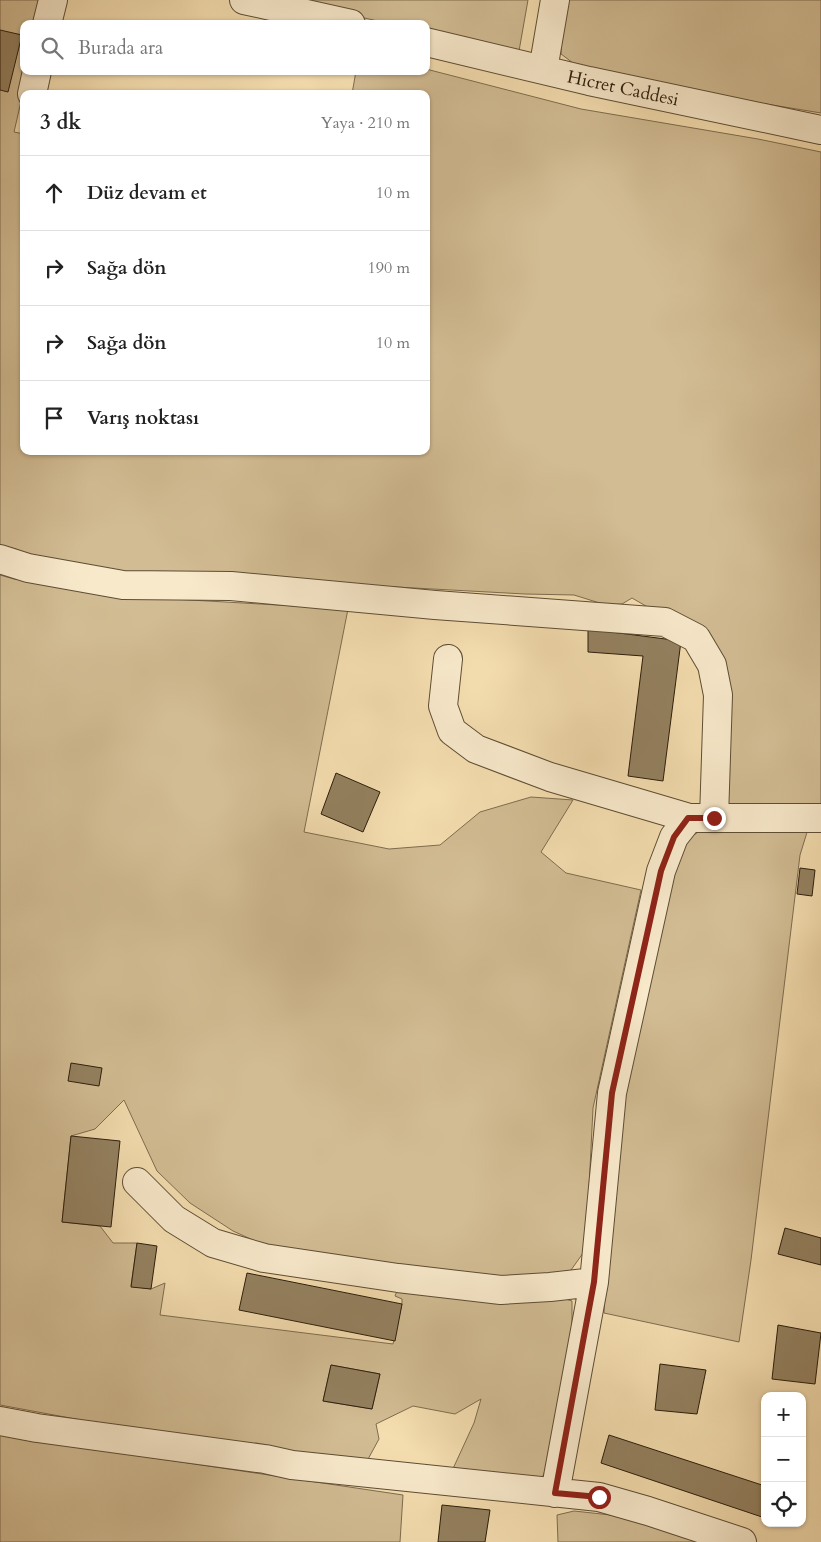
<!DOCTYPE html>
<html lang="tr">
<meta charset="utf-8">
<style>
body{margin:0;font-family:Cardo,serif;background:#f6f6f6;color:#222}
.controls{position:absolute;right:15px;bottom:15px;display:grid;overflow:hidden;border-radius:10px;box-shadow:0 1px 4px #0004}
.controls button{width:45px;height:45px;display:grid;place-items:center;padding:0;border:0;border-bottom:1px solid #e0e0e0;background:#fff;color:#222;font:25px sans-serif}
.stop{position:absolute;width:15px;height:15px;margin:-11px;border:4px solid #8f2418;border-radius:50%;background:#fff}
.stop.end{background:#8f2418;border-color:#fff;box-shadow:0 1px 5px #0008}
.list{margin:0;padding:0;list-style:none}
h2{display:flex;justify-content:space-between;align-items:center;height:65px;margin:0;padding:0 20px;font-size:21px}
h2 small{font-size:16px;font-weight:400;color:#767676}
.list li{display:grid;grid-template-columns:32px 1fr auto;gap:15px;align-items:center;box-sizing:border-box;height:75px;padding:0 20px;border-top:1px solid #e0e0e0}
.list b{display:block;font-size:19px;white-space:nowrap}
.list em{font-size:16px;font-style:normal;color:#767676}
.icon{flex:none;width:28px;height:28px;fill:none;stroke:currentColor;stroke-width:2;stroke-linecap:round;stroke-linejoin:round}
.map{position:relative;flex:none;width:821px;height:1542px;overflow:hidden}
.search{position:absolute;background:#fff;box-shadow:0 1px 4px #0004;left:20px;top:20px;width:410px;height:55px;display:flex;align-items:center;gap:12px;box-sizing:border-box;padding:0 18px;border-radius:10px;color:#767676;font-size:19px}
.panel{position:absolute;background:#fff;box-shadow:0 1px 4px #0004;left:20px;top:90px;width:410px;height:365px;border-radius:10px}
.map>svg:first-child{display:block}
.green{fill:#d2bc93;stroke:#7e6c4f;fill-rule:evenodd}
.building{fill:#948160;stroke:#2b1d0b}
.lines{fill:none;stroke-linecap:round;stroke-linejoin:round}
.minor-casing{stroke:#5d4d34;stroke-width:30}
.minor{stroke:#f8e9cb;stroke-width:28}
.route{stroke:#8f2418;stroke-width:6}
.labels{text-anchor:middle;stroke-width:4.5;stroke-linejoin:round;paint-order:stroke}
.street-label{font-size:18px;fill:#2b1d0b;stroke:#f8e9cb}
</style>
<div class="map">
<svg width="821" height="1542" viewBox="0 0 821 1542">
<rect width="100%" height="100%" fill="#f4ddaf"/>
<filter id="stains"><feTurbulence type="fractalNoise" baseFrequency=".004" numOctaves="4"/><feColorMatrix values="0 0 0 0 .2 0 0 0 0 .09 0 0 0 0 .02 0 0 0 .5 -.17"/></filter>
<radialGradient id="worn" r=".72"><stop offset=".6" stop-color="#630" stop-opacity="0"/><stop offset="1" stop-color="#630" stop-opacity=".3"/></radialGradient>
<path class="green" d="M 0,0 L 44,0 L 39,24 L 24,24 L 24,71 L 28,71 L 14,132 L 24,134 L 24,451 L 426,451 L 426,94 L 352,94 L 356,71 L 426,71 L 426,69 L 581,109 L 758,139 L 821,152 L 821,806 L 751,809 L 729,804 L 720,788 L 710,643 L 632,598 L 622,604 L 606,605 L 574,595 L 525,594 L 396,587 L 250,582 L 139,574 L 38,561 L 16,549 L 0,545 Z
M 285,0 L 528,0 L 519,51 L 426,32 L 426,24 L 391,24 Z
M 567,0 L 821,0 L 821,113 L 638,83 L 581,69 L 561,54 L 562,33 Z
M 0,575 L 14,579 L 31,580 L 137,597 L 348,609 L 304,832 L 389,849 L 440,845 L 480,812 L 531,797 L 573,800 L 541,852 L 566,873 L 641,890 L 593,1108 L 586,1249 L 571,1270 L 557,1282 L 500,1286 L 275,1250 L 233,1231 L 190,1203 L 157,1171 L 124,1100 L 95,1129 L 71,1136 L 62,1222 L 100,1226 L 113,1243 L 137,1243 L 131,1286 L 151,1289 L 165,1283 L 160,1315 L 393,1344 L 402,1304 L 402,1299 L 395,1296 L 397,1291 L 556,1296 L 572,1301 L 572,1348 L 564,1394 L 544,1474 L 537,1485 L 451,1473 L 474,1423 L 481,1399 L 455,1414 L 413,1406 L 376,1424 L 379,1439 L 367,1461 L 302,1461 L 0,1405 ZM 331,1365 L 380,1374 L 372,1409 L 323,1401 Z
M 703,829 L 808,829 L 800,855 L 751,1260 L 739,1342 L 604,1313 L 614,1129 L 675,847 Z
M 0,1435 L 403,1495 L 400,1542 L 0,1542 Z
M 574,1511 L 620,1516 L 697,1542 L 558,1542 L 557,1515 Z"/>
<path class="building" d="M 0,30 L 22,35 L 8,92 L 0,90 Z
M 588,629 L 681,641 L 663,781 L 628,776 L 643,656 L 588,652 Z
M 336,773 L 380,792 L 363,832 L 321,814 Z
M 800,868 L 815,870 L 812,896 L 797,894 Z
M 71,1063 L 102,1068 L 99,1086 L 68,1081 Z
M 71,1136 L 120,1141 L 111,1227 L 62,1222 Z
M 785,1228 L 821,1238 L 821,1265 L 778,1254 Z
M 137,1243 L 157,1246 L 151,1289 L 131,1287 Z
M 247,1273 L 402,1304 L 395,1341 L 239,1310 Z
M 778,1325 L 821,1333 L 815,1384 L 772,1379 Z
M 660,1364 L 706,1370 L 697,1414 L 655,1410 Z
M 331,1365 L 380,1374 L 372,1409 L 323,1401 Z
M 609,1435 L 765,1486 L 765,1518 L 601,1463 Z
M 442,1505 L 490,1510 L 485,1542 L 438,1542 Z"/>
<g class="lines">
<defs>
<path id="minor" d="M 244,0 L 351,24
M 47,24 L 53,0
M 426,42 L 589,81 L 821,130
M 543,70 L 555,0
M 32,94 L 37,71
M 0,559 L 28,568 L 123,585 L 231,586 L 435,605 L 665,622 L 696,638 L 712,665 L 718,695 L 714,818
M 448,659 L 443,706 L 452,731 L 476,749 L 550,777 L 689,818
M 137,1182 L 174,1219 L 213,1243 L 264,1258 L 398,1278 L 501,1290 L 550,1287 L 594,1282
M 0,1421 L 37,1428 L 265,1459 L 292,1465 L 599,1497 L 648,1511 L 742,1542
M 555,1493 L 594,1282 L 612,1093 L 661,871 L 674,837 L 689,818 L 821,818"/>
</defs>
<use href="#minor" class="minor-casing"/>
<use href="#minor" class="minor"/>
</g>
<g class="lines">
<path class="route" d="M 599,1497 L 555,1493 L 594,1282 L 612,1093 L 661,871 L 674,837 L 688,818 L 714,818"/>
</g>
<g class="labels">
<g class="street-label">
<text transform="translate(623 88) rotate(12)" y="6">Hicret Caddesi</text>
</g>
</g>
<rect width="100%" height="100%" filter="url(#stains)"/>
<rect width="100%" height="100%" fill="url(#worn)"/>
</svg>
<div class="controls">
<button>+</button>
<button>−</button>
<button><svg class="icon" aria-label="locate" viewBox="0 0 24 24"><circle cx="12" cy="12" r="6"/><path d="M12 2v4M12 18v4M2 12h4M18 12h4"/></svg></button>
</div>
<div class="stop" style="left:599px;top:1497px"></div>
<div class="stop end" style="left:714px;top:818px"></div>
<div class="search"><svg class="icon" aria-label="search" viewBox="0 0 24 24"><circle cx="10" cy="10" r="6"/><path d="M15 15l6 6"/></svg>Burada ara</div>
<section class="panel">
<h2>3 dk<small>Yaya · 210 m</small></h2>
<ul class="list">
<li><svg class="icon" aria-label="ahead" viewBox="0 0 24 24"><path d="M12 20V5M6 11l6-6 6 6"/></svg><div><b>Düz devam et</b></div><em>10 m</em></li>
<li><svg class="icon" aria-label="right" viewBox="0 0 24 24"><path d="M7 20v-9h11M14 6l5 5-5 5"/></svg><div><b>Sağa dön</b></div><em>190 m</em></li>
<li><svg class="icon" aria-label="right" viewBox="0 0 24 24"><path d="M7 20v-9h11M14 6l5 5-5 5"/></svg><div><b>Sağa dön</b></div><em>10 m</em></li>
<li><svg class="icon" aria-label="arrive" viewBox="0 0 24 24"><path d="M6 21V4h12l-3 4 3 4H6"/></svg><div><b>Varış noktası</b></div></li>
</ul>
</section>
</div>
